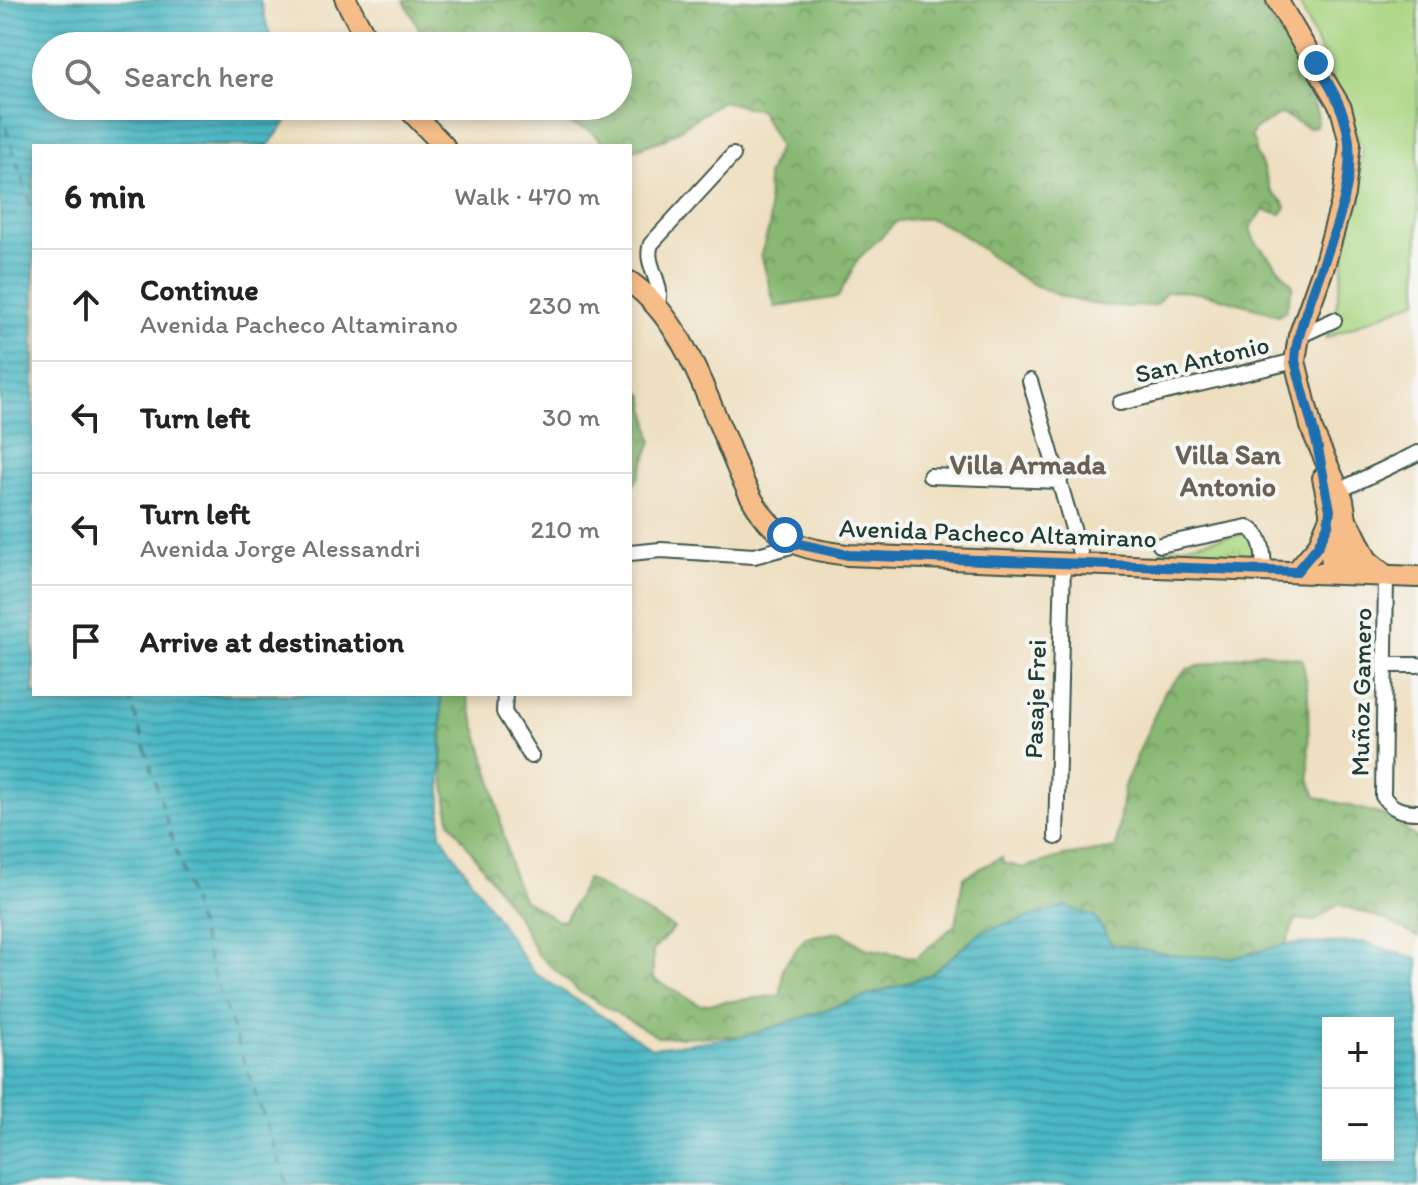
<!DOCTYPE html>
<meta charset="utf-8">
<style>
body{margin:0;font-family:Itim,sans-serif;background:#f6f6f6;color:#222}
.controls{position:absolute;right:24px;bottom:24px;display:grid;overflow:hidden;border-radius:0px;box-shadow:0 4px 12px #0003}
.controls button{width:72px;height:72px;display:grid;place-items:center;padding:0;border:0;border-bottom:2px solid #e0e0e0;background:#fff;color:#222;font:40px sans-serif}
.stop{position:absolute;width:24px;height:24px;margin:-18px;border:6px solid #1f6fb2;border-radius:50%;background:#fff}
.stop.end{background:#1f6fb2;border-color:#fff;box-shadow:0 2px 8px #0008}
.list{margin:0;padding:0;list-style:none}
h2{display:flex;justify-content:space-between;align-items:center;height:104px;margin:0;padding:0 32px;font-size:34px}
h2 small{font-size:26px;font-weight:400;color:#767676}
.list li{display:grid;grid-template-columns:52px 1fr auto;gap:24px;align-items:center;box-sizing:border-box;height:112px;padding:0 32px;border-top:2px solid #e0e0e0}
.list b{display:block;font-size:30px;white-space:nowrap}
.list p{margin:0;font-size:26px;white-space:nowrap;color:#767676}
.list em{font-size:26px;font-style:normal;color:#767676}
.icon{flex:none;width:44px;height:44px;fill:none;stroke:currentColor;stroke-width:2;stroke-linecap:round;stroke-linejoin:round}
.map{position:relative;flex:none;width:1418px;height:1185px;overflow:hidden}
.search{position:absolute;background:#fff;box-shadow:0 4px 12px #0003;left:32px;top:32px;width:600px;height:88px;display:flex;align-items:center;gap:20px;box-sizing:border-box;padding:0 28px;border-radius:44px;color:#767676;font-size:30px}
.panel{position:absolute;background:#fff;box-shadow:0 4px 12px #0003;left:32px;top:144px;width:600px;height:552px;border-radius:0px}
.map>svg:first-child{display:block}
.green{fill:#abd784;stroke:#658a5c;stroke-width:2}
.forest{fill:url(#forest-crowns);stroke:#547a53;stroke-width:2}
.park{fill:url(#park-tufts);stroke:#658a5c;stroke-width:2}
.water{fill:url(#water-rules);stroke:#357a7c;stroke-width:2;fill-rule:evenodd}
.lines{fill:none;stroke-linecap:round;stroke-linejoin:round}
.ferry{stroke:#2a5c58;stroke-width:2;stroke-dasharray:10 8;stroke-linecap:butt}
.minor-casing{stroke:#3e5549;stroke-width:18}
.primary-casing{stroke:#3e5549;stroke-width:24}
.minor{stroke:#fff;stroke-width:14}
.primary{stroke:#f7bd88;stroke-width:20}
.route{stroke:#1f6fb2;stroke-width:10}
.labels{text-anchor:middle;stroke-width:8;stroke-linejoin:round;paint-order:stroke}
.street-label{font-size:26px;fill:#1f3d34;stroke:#f6f6f2}
.neighbourhood-label{font-size:28px;font-weight:bold;fill:#6a6257;stroke:#f6f6f2}
</style>
<div class="map">
<svg width="1418" height="1185" viewBox="0 0 1418 1185">
<defs>
<pattern id="forest-crowns" width="20" height="18" patternUnits="userSpaceOnUse" patternTransform="scale(2)"><rect width="20" height="18" fill="#88b872"/><path d="M2 6a3 3 0 1 1 6 0M12 15a3 3 0 1 1 6 0" fill="none" stroke="#6f975e"/></pattern>
<pattern id="park-tufts" width="24" height="20" patternUnits="userSpaceOnUse" patternTransform="scale(2)"><rect width="24" height="20" fill="#abd784"/><path d="M3 7l-1-3M5 7V3M7 7l1-3M15 17l-1-3M17 17v-4M19 17l1-3" fill="none" stroke="#93b973"/></pattern>
<pattern id="water-rules" width="6" height="5" patternUnits="userSpaceOnUse" patternTransform="scale(2)"><rect width="6" height="5" fill="#4bb8c5"/><path d="M0 2.5h6" fill="none" stroke="#3e97a1"/></pattern>
</defs>
<rect width="100%" height="100%" fill="#f6f6f2"/>
<filter id="ink" filterUnits="userSpaceOnUse"><feTurbulence type="fractalNoise" baseFrequency=".0125" numOctaves="2"/><feDisplacementMap in="SourceGraphic" scale="16" xChannelSelector="R" yChannelSelector="G"/><feConvolveMatrix kernelMatrix="1 2 1 2 8 2 1 2 1" color-interpolation-filters="sRGB"/></filter>
<filter id="wash" filterUnits="userSpaceOnUse"><feTurbulence type="fractalNoise" baseFrequency=".006" numOctaves="4" result="noise"/><feDisplacementMap in="SourceGraphic" scale="32" xChannelSelector="R" yChannelSelector="G"/><feGaussianBlur stdDeviation="1.8" result="paint"/><feColorMatrix in="noise" values="0 0 0 0 0 0 0 0 0 0 0 0 0 0 0 0 0 1.4 0 .05"/><feComposite in="paint" operator="in"/></filter>
<g filter="url(#wash)">
<rect width="100%" height="100%" fill="#eedfc0"/>
<path class="green" d="M 1298,0 L 1418,0 L 1418,300 L 1326,338 L 1334,320 L 1363,149 Z"/>
<path class="forest" d="M 404,0 L 1257,0 L 1301,64 L 1318,117 L 1316,126 L 1309,128 L 1281,114 L 1254,130 L 1251,137 L 1255,144 L 1255,153 C 1265,166 1265,179 1272,192 C 1277,199 1283,199 1286,207 L 1281,214 L 1264,210 L 1250,228 L 1254,240 L 1293,285 L 1286,311 L 1278,315 C 1248,306 1196,287 1166,292 L 1156,305 C 1112,310 1068,303 1029,282 C 996,264 970,234 934,220 C 924,217 908,220 897,221 L 858,259 L 838,297 L 775,307 L 761,254 L 770,225 L 767,176 L 779,146 L 760,110 L 722,101 L 665,139 L 630,151 L 630,146 L 607,146 L 589,130 L 515,106 L 618,106 L 618,46 L 428,46 Z
M 630,382 L 644,396 L 652,441 L 638,478 L 630,488 Z
M 1261,652 L 1302,659 L 1308,691 L 1309,778 L 1316,797 L 1387,816 L 1418,839 L 1418,937 L 1386,920 L 1338,904 L 1315,921 L 1296,919 L 1286,944 L 1233,958 L 1171,955 L 1111,944 L 1095,917 L 983,931 L 930,975 L 747,1036 L 658,1037 L 580,992 L 536,953 L 521,922 L 450,821 L 443,769 L 441,694 L 466,694 L 492,781 L 511,869 L 523,899 L 558,921 L 565,920 L 587,879 L 674,928 L 653,950 L 653,979 L 700,1005 L 781,995 L 783,967 L 806,937 L 841,932 L 865,948 L 916,958 L 955,925 L 964,877 L 1002,857 L 1003,863 L 1024,868 L 1063,856 L 1116,848 L 1124,786 L 1165,691 L 1187,669 Z"/>
<path class="park" d="M 1251,532 L 1257,558 L 1250,560 L 1161,558 L 1161,550 Z"/>
<path class="water" d="M 0,0 L 260,0 L 273,46 L 46,46 L 46,106 L 298,106 L 268,146 L 34,146 L 34,694 L 441,694 L 441,835 L 533,972 L 652,1048 L 747,1036 L 930,975 L 983,931 L 1066,906 L 1095,917 L 1112,944 L 1171,955 L 1233,958 L 1286,944 L 1363,942 L 1418,959 L 1418,1185 L 0,1185 ZM 1328,1023 L 1388,1023 L 1388,1155 L 1328,1155 Z"/>
<g class="lines">
<path class="ferry" d="M 0,110 L 34,215
M 129,694 L 212,971 L 288,1185"/>
</g>
</g>
<g filter="url(#ink)">
<g class="lines">
<defs>
<path id="minor" d="M 657,305 C 666,284 643,265 651,244 L 733,155
M 1299,336 L 1334,320
M 1030,381 L 1083,563
M 1120,403 L 1295,361
M 930,476 L 1060,481
M 1340,490 L 1418,453
M 1160,545 L 1247,527 C 1264,536 1263,553 1264,571
M 630,553 L 661,550 L 754,556 L 799,544
M 1386,576 L 1383,796 C 1392,810 1403,812 1418,812
M 1387,665 L 1418,665
M 505,694 L 504,712 L 531,756
M 1056,837 L 1063,562"/>
<path id="primary" d="M 346,0 L 370,46
M 1277,0 L 1341,108 L 1350,143 L 1344,194 L 1324,266 L 1299,336 L 1295,361 L 1312,430 L 1343,500 L 1348,533 L 1349,574
M 406,106 L 444,146
M 630,282 C 678,316 700,379 722,431 C 740,472 754,526 800,545 C 815,551 832,553 848,555 L 1418,577
M 1323,478 L 1330,510 L 1332,573
M 1351,527 L 1367,560 L 1386,576
M 1296,572 L 1318,546 L 1328,522"/>
</defs>
<use href="#minor" class="minor-casing"/>
<use href="#primary" class="primary-casing"/>
<use href="#minor" class="minor"/>
<use href="#primary" class="primary"/>
</g>
</g>
<g class="lines" filter="url(#ink)">
<path class="route" d="M 785,535 L 799,544 L 848,555 L 1296,572 L 1318,546 L 1328,525 L 1330,510 L 1317,444 L 1295,361 L 1296,349 C 1309,282 1362,198 1347,129 C 1342,105 1329,84 1316,63"/>
</g>
<g class="labels">
<g class="street-label">
<text transform="translate(1202 359) rotate(-13)" y="9">San Antonio</text>
<text transform="translate(998 533) rotate(2)" y="9">Avenida Pacheco Altamirano</text>
<text transform="translate(1361 692) rotate(-89)" y="9">Muñoz Gamero</text>
<text transform="translate(1035 699) rotate(-88)" y="9">Pasaje Frei</text>
</g>
<g class="neighbourhood-label">
<text x="1228" y="464">Villa San<tspan x="1228" dy="32">Antonio</tspan></text>
<text x="1028" y="474">Villa Armada</text>
</g>
</g>
</svg>
<div class="controls">
<button>+</button>
<button>−</button>
</div>
<div class="stop" style="left:785px;top:535px"></div>
<div class="stop end" style="left:1316px;top:63px"></div>
<div class="search"><svg class="icon" aria-label="search" viewBox="0 0 24 24"><circle cx="10" cy="10" r="6"/><path d="M15 15l6 6"/></svg>Search here</div>
<section class="panel">
<h2>6 min<small>Walk · 470 m</small></h2>
<ul class="list">
<li><svg class="icon" aria-label="ahead" viewBox="0 0 24 24"><path d="M12 20V5M6 11l6-6 6 6"/></svg><div><b>Continue</b><p>Avenida Pacheco Altamirano</p></div><em>230 m</em></li>
<li><svg class="icon" aria-label="left" viewBox="0 0 24 24"><path d="M17 20v-9H6M10 6l-5 5 5 5"/></svg><div><b>Turn left</b></div><em>30 m</em></li>
<li><svg class="icon" aria-label="left" viewBox="0 0 24 24"><path d="M17 20v-9H6M10 6l-5 5 5 5"/></svg><div><b>Turn left</b><p>Avenida Jorge Alessandri</p></div><em>210 m</em></li>
<li><svg class="icon" aria-label="arrive" viewBox="0 0 24 24"><path d="M6 21V4h12l-3 4 3 4H6"/></svg><div><b>Arrive at destination</b></div></li>
</ul>
</section>
</div>
